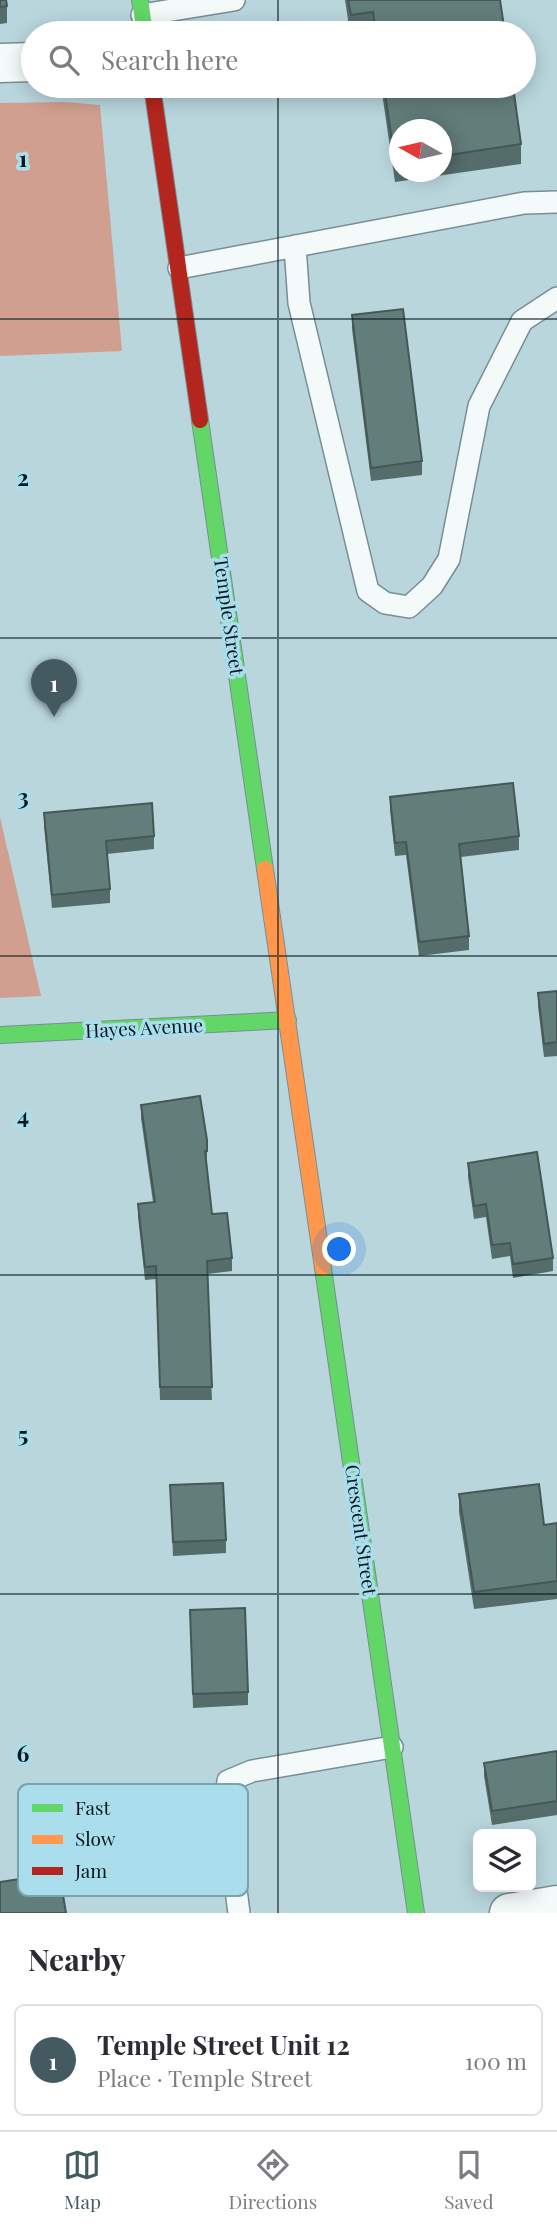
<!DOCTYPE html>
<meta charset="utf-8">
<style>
body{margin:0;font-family:"Playfair Display",serif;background:#f2f2f3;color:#2b2b33}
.controls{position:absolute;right:21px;bottom:21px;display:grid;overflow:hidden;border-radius:10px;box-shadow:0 4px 18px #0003}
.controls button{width:63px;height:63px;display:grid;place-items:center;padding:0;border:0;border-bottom:2px solid #e1e1e2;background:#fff;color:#2b2b33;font:35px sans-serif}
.compass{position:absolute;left:389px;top:119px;width:63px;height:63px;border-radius:50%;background:#fff;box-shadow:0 4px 18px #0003;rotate:278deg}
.you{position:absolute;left:340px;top:1250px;width:24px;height:24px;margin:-18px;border:5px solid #fff;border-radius:50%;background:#1a73e8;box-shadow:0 0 0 10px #1a73e833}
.badge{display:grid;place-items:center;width:46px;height:46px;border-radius:50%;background:#435a60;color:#fff;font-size:23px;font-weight:700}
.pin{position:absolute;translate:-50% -58px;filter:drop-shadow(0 2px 4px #0008)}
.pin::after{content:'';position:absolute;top:37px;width:24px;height:21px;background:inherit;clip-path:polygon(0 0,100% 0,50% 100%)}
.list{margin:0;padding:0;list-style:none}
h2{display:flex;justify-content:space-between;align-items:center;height:91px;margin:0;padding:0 28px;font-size:30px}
h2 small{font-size:23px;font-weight:400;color:#7c7c81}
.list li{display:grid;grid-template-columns:46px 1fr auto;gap:21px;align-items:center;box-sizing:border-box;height:112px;margin:0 14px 14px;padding:0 14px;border:2px solid #e1e1e2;border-radius:10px}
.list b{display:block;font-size:26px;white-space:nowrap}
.list p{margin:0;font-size:23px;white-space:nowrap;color:#7c7c81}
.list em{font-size:23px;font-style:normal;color:#7c7c81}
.icon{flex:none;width:38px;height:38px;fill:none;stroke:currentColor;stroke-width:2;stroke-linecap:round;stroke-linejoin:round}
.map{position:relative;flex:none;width:557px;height:1913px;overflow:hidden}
.search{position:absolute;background:#fff;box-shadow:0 4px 18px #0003;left:21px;right:21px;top:21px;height:77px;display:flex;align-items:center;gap:18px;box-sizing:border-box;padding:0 24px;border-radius:38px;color:#7c7c81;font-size:26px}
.sheet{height:217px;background:#fff}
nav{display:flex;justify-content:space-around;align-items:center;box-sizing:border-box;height:98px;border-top:2px solid #e1e1e2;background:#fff;font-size:19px;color:#7c7c81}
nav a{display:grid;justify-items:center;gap:4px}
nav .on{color:#435a60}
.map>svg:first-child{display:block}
.forest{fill:#d19f8f}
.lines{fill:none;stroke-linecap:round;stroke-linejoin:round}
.lane-casing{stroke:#788e94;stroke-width:24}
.street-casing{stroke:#788e94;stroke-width:41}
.fast-casing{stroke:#788e94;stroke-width:18}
.slow-casing{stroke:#788e94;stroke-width:18}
.jam-casing{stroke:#788e94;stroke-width:18}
.lane{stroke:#f4f9fa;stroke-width:21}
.street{stroke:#f4f9fa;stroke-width:38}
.fast{stroke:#63d668;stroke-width:16}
.slow{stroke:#ff974d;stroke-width:16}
.jam{stroke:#b3261e;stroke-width:16}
.wall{fill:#546c6a;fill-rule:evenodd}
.building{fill:#627e7b;stroke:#455856;stroke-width:2}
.grid{fill:none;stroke:#04171c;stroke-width:2;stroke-opacity:0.55}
.labels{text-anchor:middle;stroke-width:7;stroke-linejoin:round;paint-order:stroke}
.street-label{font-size:19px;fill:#04171c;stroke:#aadeec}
.key{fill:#aadeec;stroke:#78a2ae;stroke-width:2}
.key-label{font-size:19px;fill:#04171c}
.grid-label{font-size:23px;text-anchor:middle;font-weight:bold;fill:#04171c;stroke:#aadeec;stroke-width:7;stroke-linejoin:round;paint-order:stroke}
</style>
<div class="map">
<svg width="557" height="1913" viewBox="0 0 557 1913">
<rect width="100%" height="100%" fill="#b9d6dd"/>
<path class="forest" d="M 65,102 L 100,105 L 122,351 L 0,356 L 0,103 Z
M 0,817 L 41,996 L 0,998 Z"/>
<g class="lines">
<defs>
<path id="lane" d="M 142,15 L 234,0
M 295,246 L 299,303 L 368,591 L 385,603 L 409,607 L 432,586 L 449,559 L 479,406 L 522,321 L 557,298
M 179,268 L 524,203 L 557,202
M 239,1913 L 225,1804 L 228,1781 L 252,1771 L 392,1747"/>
<path id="street" d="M 0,63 L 33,62
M 509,1913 L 557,1905"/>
<path id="fast" d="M 140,0 L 145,33
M 200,420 L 265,869
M 0,1035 L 288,1020
M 323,1268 L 416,1913"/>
<path id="slow" d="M 265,869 L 323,1268"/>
<path id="jam" d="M 152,86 L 200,420"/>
</defs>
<use href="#lane" class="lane-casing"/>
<use href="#street" class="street-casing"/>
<use href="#fast" class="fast-casing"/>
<use href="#slow" class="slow-casing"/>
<use href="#jam" class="jam-casing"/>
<use href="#lane" class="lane"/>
<use href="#street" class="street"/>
<use href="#fast" class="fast"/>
<use href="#slow" class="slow"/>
<use href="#jam" class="jam"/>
</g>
<path class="wall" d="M 0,0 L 7,6 L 7,23 L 0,24 Z
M 345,0 L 500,0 L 505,33 L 373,33 L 373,31 L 350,33 Z
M 381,86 L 513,86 L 521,144 L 521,164 L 395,182 ZM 400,130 L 442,130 L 442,172 L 400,172 Z
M 352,315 L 422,461 L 422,475 L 371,481 L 352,329 Z
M 390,797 L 519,836 L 519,850 L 461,857 L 469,936 L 469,950 L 419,956 L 406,855 L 395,856 L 390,810 Z
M 44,813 L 154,836 L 154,849 L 107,854 L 110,889 L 110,903 L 52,908 L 44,826 Z
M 557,991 L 557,1056 L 544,1057 L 538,1006 L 538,993 Z
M 141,1105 L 207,1140 L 207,1165 L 212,1214 L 232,1258 L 232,1271 L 207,1274 L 212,1400 L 160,1400 L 156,1279 L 145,1280 L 138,1217 L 138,1204 L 153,1202 L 141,1118 Z
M 468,1163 L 553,1258 L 553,1271 L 513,1278 L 510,1256 L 492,1259 L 486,1217 L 474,1219 L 468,1177 Z
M 170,1485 L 226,1540 L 226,1553 L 173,1556 Z
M 459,1494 L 544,1525 L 557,1523 L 557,1599 L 474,1609 L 459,1512 Z
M 190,1623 L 248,1692 L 248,1705 L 193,1708 Z
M 557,1751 L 557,1815 L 492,1825 L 484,1776 L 484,1763 Z"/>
<path class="building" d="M 0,0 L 6,0 L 7,6 L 0,7 Z
M 348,0 L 500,0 L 505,33 L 376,33 L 373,12 L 351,15 Z
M 384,86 L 513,86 L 521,144 L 442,156 L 442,130 L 400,130 L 400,163 L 395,163 Z
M 403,309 L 422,461 L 371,468 L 352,315 Z
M 513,783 L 519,836 L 459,844 L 469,936 L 419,942 L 406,842 L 395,843 L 390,797 Z
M 152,803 L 154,836 L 106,841 L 110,889 L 52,895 L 44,813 Z
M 557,991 L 557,1042 L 544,1044 L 538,993 Z
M 200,1096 L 207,1140 L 207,1151 L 205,1151 L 212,1214 L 227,1213 L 232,1258 L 207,1261 L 212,1387 L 160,1387 L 156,1266 L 145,1267 L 138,1204 L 155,1202 L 141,1105 Z
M 537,1152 L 553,1258 L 513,1264 L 510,1243 L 492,1245 L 486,1204 L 474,1206 L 468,1163 Z
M 223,1483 L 226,1540 L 173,1542 L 170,1485 Z
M 539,1484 L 544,1525 L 557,1523 L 557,1581 L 474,1592 L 459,1494 Z
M 245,1608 L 248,1692 L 193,1694 L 190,1610 Z
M 557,1751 L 557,1801 L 492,1811 L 484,1763 Z
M 27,1878 L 29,1894 L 62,1889 L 66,1913 L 0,1913 L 0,1882 Z"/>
<path class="grid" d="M 278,0 L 278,33M 278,86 L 278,1913M 0,319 L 557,319M 0,638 L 557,638M 0,956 L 557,956M 0,1275 L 557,1275M 0,1594 L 557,1594"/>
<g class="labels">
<g class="street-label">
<text transform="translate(229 616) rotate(82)" y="7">Temple Street</text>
<text transform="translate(144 1028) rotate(-3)" y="7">Hayes Avenue</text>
<text transform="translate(361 1530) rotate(82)" y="7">Crescent Street</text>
</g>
</g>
<rect x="18" y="1784" width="230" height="112" rx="10" class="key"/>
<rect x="32" y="1804" width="31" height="8" fill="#63d668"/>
<rect x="32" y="1835" width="31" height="9" fill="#ff974d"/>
<rect x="32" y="1867" width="31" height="8" fill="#b3261e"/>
<g class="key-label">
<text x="75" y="1815">Fast</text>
<text x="75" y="1846">Slow</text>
<text x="75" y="1878">Jam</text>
</g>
<g class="grid-label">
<text x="23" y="167">1</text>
<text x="23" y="486">2</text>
<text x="23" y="805">3</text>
<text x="23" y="1124">4</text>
<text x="23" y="1443">5</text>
<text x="23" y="1762">6</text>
</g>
</svg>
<div class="controls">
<button><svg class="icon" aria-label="layers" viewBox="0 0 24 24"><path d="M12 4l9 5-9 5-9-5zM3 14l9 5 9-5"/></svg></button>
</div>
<svg class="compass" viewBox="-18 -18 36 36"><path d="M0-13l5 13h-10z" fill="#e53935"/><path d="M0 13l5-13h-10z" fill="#7c7c81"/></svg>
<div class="you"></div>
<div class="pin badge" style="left:54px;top:717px">1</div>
<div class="search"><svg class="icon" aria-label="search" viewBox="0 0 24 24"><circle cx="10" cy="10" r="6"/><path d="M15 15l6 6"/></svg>Search here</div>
</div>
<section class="sheet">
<h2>Nearby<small></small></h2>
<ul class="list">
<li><span class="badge">1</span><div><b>Temple Street Unit 12</b><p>Place · Temple Street</p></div><em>100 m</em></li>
</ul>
</section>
<nav>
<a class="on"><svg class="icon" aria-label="map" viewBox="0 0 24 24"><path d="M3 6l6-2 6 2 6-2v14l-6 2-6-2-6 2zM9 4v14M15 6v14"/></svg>Map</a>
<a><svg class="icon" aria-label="directions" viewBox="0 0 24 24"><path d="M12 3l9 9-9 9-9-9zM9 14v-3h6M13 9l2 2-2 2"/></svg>Directions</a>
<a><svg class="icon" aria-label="saved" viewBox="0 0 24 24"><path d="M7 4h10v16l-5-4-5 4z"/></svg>Saved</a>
</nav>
